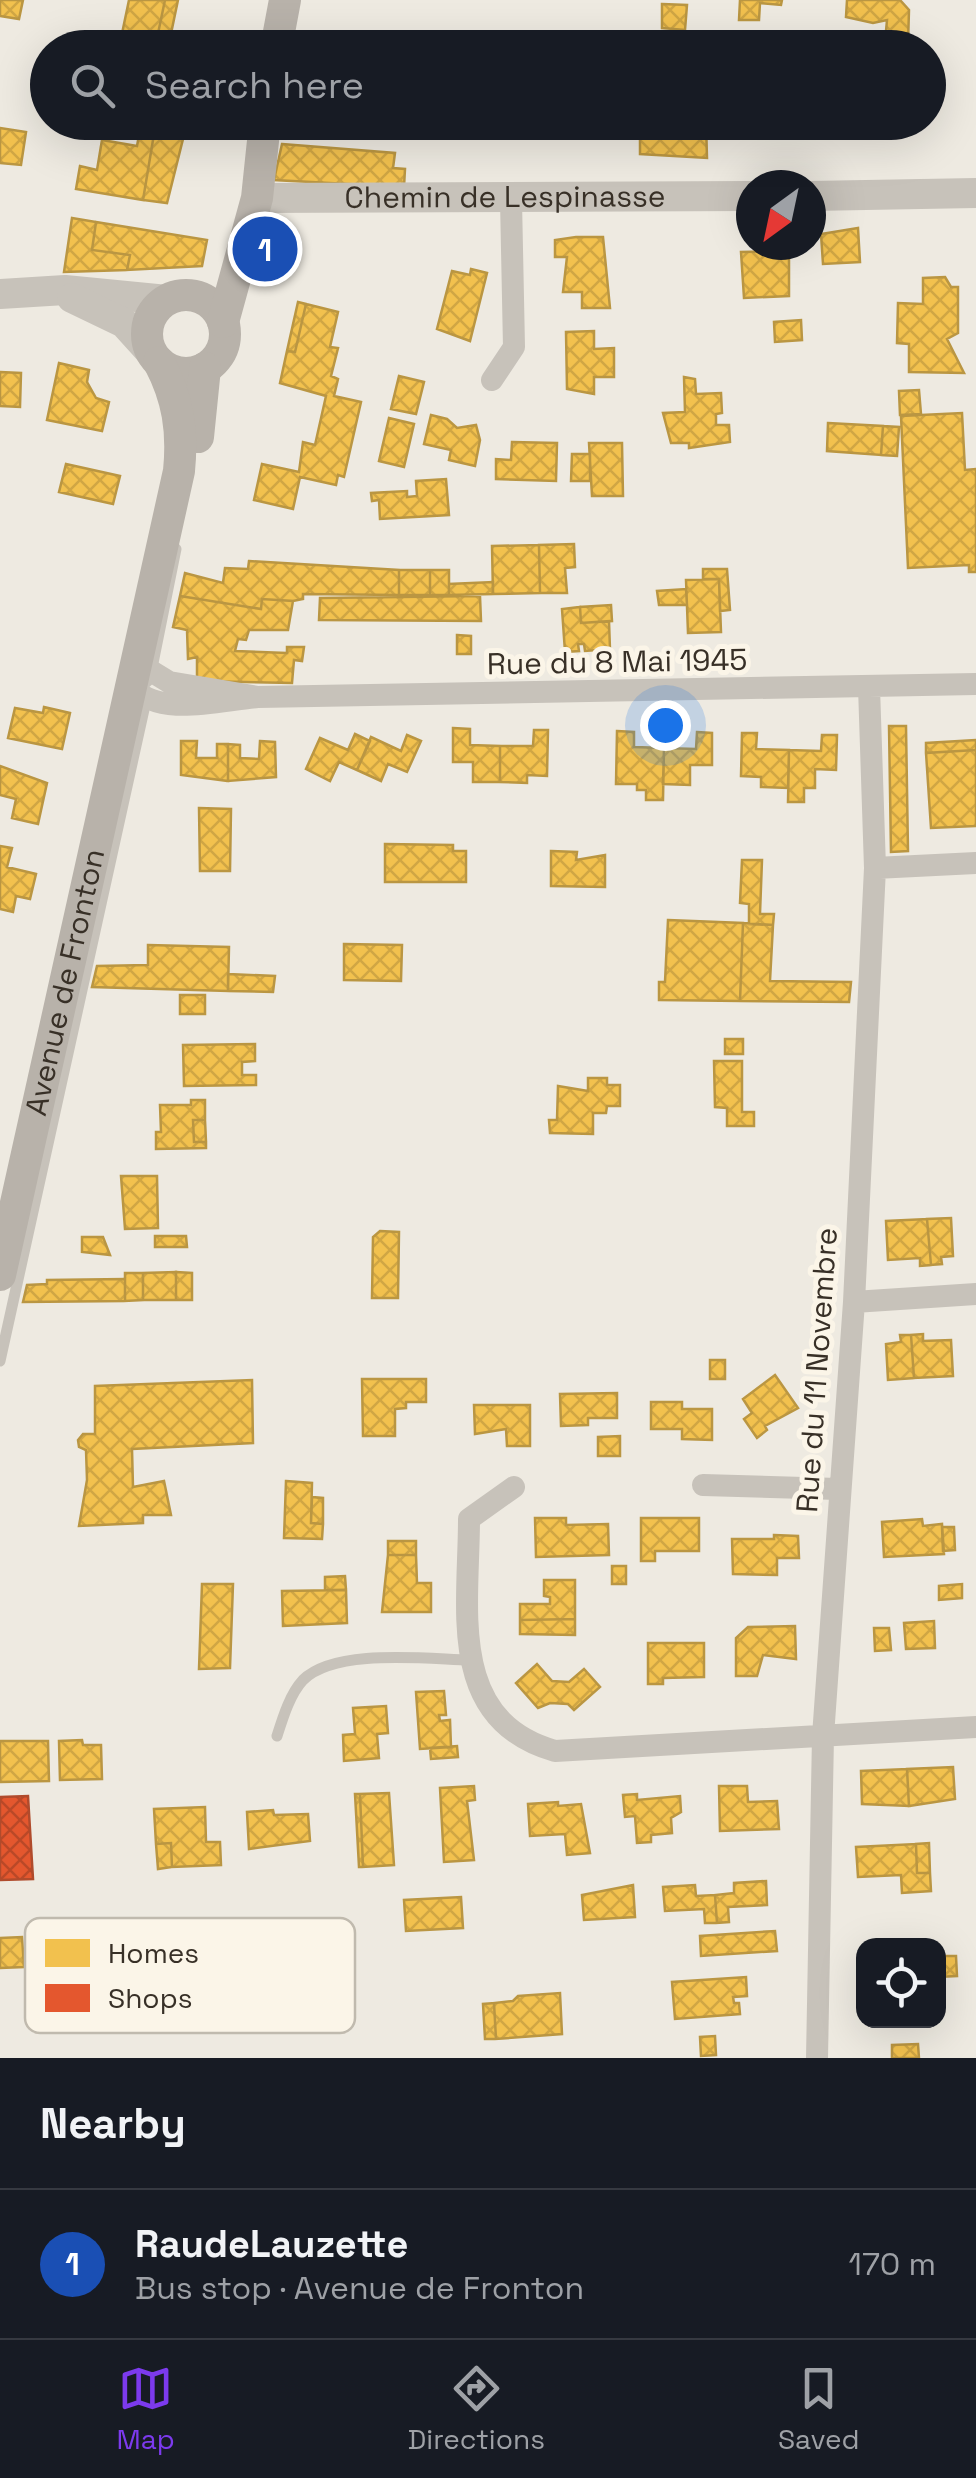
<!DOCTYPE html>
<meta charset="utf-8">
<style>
body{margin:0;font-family:"Space Grotesk",sans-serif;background:#20242c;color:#f1f3f6}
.controls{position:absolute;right:30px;bottom:30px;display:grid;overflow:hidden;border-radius:20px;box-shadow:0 10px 40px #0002}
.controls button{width:90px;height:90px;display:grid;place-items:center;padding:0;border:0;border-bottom:2px solid #363941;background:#171b24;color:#f1f3f6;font:50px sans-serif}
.compass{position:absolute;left:736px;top:170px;width:90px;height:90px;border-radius:50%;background:#171b24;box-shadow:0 10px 40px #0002;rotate:213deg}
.you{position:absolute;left:665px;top:725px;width:35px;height:35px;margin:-25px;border:8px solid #fff;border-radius:50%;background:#1a73e8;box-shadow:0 0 0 15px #1a73e833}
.badge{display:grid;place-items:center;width:65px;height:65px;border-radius:50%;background:#7c3aed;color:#fff;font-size:32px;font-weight:700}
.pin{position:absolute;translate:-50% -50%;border:5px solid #fff;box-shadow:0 2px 10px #0006}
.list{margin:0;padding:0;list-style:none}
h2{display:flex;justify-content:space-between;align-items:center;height:130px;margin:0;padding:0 40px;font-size:42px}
h2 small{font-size:32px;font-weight:400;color:#9ea1a6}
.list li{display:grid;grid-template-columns:65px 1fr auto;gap:30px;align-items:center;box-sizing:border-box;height:150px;padding:0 40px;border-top:2px solid #363941}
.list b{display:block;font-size:38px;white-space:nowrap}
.list p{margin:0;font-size:32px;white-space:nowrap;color:#9ea1a6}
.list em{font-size:32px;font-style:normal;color:#9ea1a6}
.icon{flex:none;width:55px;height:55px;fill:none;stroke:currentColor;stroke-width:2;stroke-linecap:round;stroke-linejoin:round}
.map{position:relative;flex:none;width:976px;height:2058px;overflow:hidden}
.search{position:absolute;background:#171b24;box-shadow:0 10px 40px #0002;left:30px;right:30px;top:30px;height:110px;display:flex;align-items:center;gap:25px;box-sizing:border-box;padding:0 35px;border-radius:55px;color:#9ea1a6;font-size:38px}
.sheet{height:280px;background:#171b24}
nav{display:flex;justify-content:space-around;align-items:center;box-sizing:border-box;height:140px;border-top:2px solid #363941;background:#171b24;font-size:28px;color:#9ea1a6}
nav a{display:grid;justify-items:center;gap:5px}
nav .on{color:#7c3aed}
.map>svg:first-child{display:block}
.homes{fill:url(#homes-cross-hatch);stroke:#ba9642;stroke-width:2.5}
.shops{fill:url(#shops-cross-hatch);stroke:#b04b2c;stroke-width:2.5}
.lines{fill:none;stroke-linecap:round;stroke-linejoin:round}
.service{stroke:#c7c2ba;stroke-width:11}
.minor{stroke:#c7c2ba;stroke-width:22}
.tertiary{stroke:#c7c2ba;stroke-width:30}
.secondary{stroke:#b8b2aa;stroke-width:32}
.labels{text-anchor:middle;stroke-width:10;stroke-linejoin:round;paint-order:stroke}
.street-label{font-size:30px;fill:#383027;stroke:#fbf5e8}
.key{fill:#fbf5e8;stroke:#c0baae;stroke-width:2.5}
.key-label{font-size:28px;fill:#383027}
</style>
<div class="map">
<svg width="976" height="2058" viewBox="0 0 976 2058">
<defs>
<pattern id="homes-cross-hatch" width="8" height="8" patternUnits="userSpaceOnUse" patternTransform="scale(2.5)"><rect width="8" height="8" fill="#f2c14e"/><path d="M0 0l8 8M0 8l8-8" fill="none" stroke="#d0a644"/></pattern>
<pattern id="shops-cross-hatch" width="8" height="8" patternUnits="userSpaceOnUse" patternTransform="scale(2.5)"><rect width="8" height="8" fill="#e4572e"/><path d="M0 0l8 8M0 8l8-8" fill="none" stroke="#ba4827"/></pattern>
</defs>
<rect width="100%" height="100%" fill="#eeeae1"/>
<path class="homes" d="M 0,0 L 23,0 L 19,19 L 0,16 Z
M 129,0 L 165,0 L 155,48 L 119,48 Z
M 165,0 L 178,0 L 168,48 L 155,48 Z
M 740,0 L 782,0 L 781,5 L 760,3 L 759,20 L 739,20 Z
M 847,0 L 900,0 L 909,10 L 908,44 L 885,42 L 887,20 L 873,23 L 846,17 Z
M 662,4 L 687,5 L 685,30 L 662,28 Z
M 692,122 L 706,122 L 707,158 L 640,154 L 640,127 L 663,127 L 663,137 L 673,137 L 672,126 Z
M 141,124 L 155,128 L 143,200 L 76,189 L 80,166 L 97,170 L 102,140 L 137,146 Z
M 162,127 L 171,129 L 170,137 L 183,139 L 167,203 L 143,200 L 155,128 L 160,134 Z
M 0,128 L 26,132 L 21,165 L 0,163 Z
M 282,144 L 395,153 L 393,168 L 405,169 L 404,187 L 274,180 Z
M 72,218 L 96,222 L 92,250 L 130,255 L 127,270 L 64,272 Z
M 96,222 L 207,240 L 202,266 L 127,270 L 130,255 L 92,250 Z
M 858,228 L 860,262 L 823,264 L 821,234 Z
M 576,237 L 603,237 L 610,308 L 582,308 L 582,292 L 563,292 L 567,257 L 555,257 L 555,240 Z
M 789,251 L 789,296 L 744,298 L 741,252 Z
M 471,269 L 487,273 L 470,341 L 437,329 L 452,271 L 470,275 Z
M 945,277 L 951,287 L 958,287 L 958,333 L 947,339 L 964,373 L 909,372 L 909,344 L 897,343 L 898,303 L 923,304 L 923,278 Z
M 298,302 L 306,304 L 295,352 L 287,351 Z
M 306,304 L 338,312 L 330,347 L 338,348 L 331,376 L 338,379 L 334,396 L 361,402 L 344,477 L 338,475 L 336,485 L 300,477 L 293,509 L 254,500 L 262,464 L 299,472 L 303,442 L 315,445 L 326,396 L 280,383 L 287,351 L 295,352 Z
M 801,320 L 802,340 L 775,342 L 774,322 Z
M 594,331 L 594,349 L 614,348 L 614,377 L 594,377 L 594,394 L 567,389 L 566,332 Z
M 59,363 L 89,370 L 87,382 L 96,398 L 109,402 L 102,431 L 47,420 Z
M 0,372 L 21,373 L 20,407 L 0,406 Z
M 399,376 L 424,382 L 416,414 L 391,409 Z
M 684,377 L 695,379 L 696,394 L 721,393 L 722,413 L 716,414 L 716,425 L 729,425 L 730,442 L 689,448 L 689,443 L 671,443 L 663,413 L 685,412 Z
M 919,390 L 921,414 L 900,415 L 899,391 Z
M 962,413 L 965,470 L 976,469 L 976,572 L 969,572 L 969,565 L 908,568 L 901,416 Z
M 431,415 L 447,419 L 457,428 L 476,425 L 480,440 L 475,466 L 449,460 L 451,450 L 424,444 Z
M 389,418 L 414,424 L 404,467 L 379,461 Z
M 828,423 L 883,426 L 881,455 L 827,451 Z
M 883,426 L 899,427 L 897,456 L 881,455 Z
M 512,442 L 557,443 L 556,481 L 496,479 L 496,459 L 511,460 Z
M 589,443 L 622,443 L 623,496 L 592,496 Z
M 572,454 L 590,454 L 590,481 L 571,481 Z
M 66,464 L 120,476 L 113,504 L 59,492 Z
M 446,479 L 449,515 L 380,519 L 379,500 L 372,501 L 371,493 L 407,491 L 407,497 L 417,496 L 416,481 Z
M 574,544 L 575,567 L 565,568 L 567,593 L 540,593 L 539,545 Z
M 539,545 L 540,593 L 493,594 L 492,546 Z
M 249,561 L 399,570 L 399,595 L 303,594 L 303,599 L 293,601 L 262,599 L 261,609 L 180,596 L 185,573 L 223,583 L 225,568 L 248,569 Z
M 703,569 L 727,569 L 730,610 L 720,611 L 719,579 L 703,579 Z
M 399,570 L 430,570 L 430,595 L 399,595 Z
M 430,570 L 449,570 L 449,595 L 430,595 Z
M 719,579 L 721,632 L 688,633 L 686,580 Z
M 493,582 L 493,594 L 449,595 L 449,584 Z
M 686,589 L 687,605 L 659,605 L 657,591 Z
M 180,596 L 261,609 L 262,599 L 293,601 L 288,630 L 249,630 L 246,640 L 238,639 L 235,651 L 287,653 L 287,647 L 304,647 L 302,661 L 294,660 L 292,683 L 197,681 L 197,657 L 188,659 L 187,630 L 173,627 Z
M 480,596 L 481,621 L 319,620 L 320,598 Z
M 611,605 L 612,621 L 581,623 L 580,607 Z
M 580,607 L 581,623 L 609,621 L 610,649 L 585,651 L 584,644 L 578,644 L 579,651 L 565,652 L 562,609 Z
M 457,635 L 471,636 L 471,654 L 457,654 Z
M 44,707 L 70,713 L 62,749 L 8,738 L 15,708 L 43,713 Z
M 889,726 L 906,726 L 908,851 L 891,852 Z
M 453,728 L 470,729 L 470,745 L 500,746 L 500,782 L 473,782 L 473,762 L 453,762 Z
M 534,730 L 548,730 L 547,776 L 527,775 L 527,783 L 500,782 L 500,746 L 533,746 Z
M 617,731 L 634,732 L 634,747 L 664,748 L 663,800 L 646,800 L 646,790 L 637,790 L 637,784 L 616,784 Z
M 697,732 L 712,733 L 712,765 L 690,765 L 690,785 L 663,784 L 664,748 L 696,749 Z
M 742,733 L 757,733 L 756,749 L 789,750 L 788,788 L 761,787 L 761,777 L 741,776 Z
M 355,734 L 370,741 L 357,770 L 339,762 L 330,781 L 306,769 L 320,738 L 348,750 Z
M 407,735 L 421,741 L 407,772 L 388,764 L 381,781 L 357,770 L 371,737 L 401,751 Z
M 822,735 L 837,735 L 836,770 L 815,769 L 815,788 L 804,788 L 804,802 L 788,802 L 789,750 L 821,751 Z
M 976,740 L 976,750 L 926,753 L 926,743 Z
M 181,741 L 197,741 L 196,758 L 217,758 L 217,744 L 228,744 L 228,781 L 181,775 Z
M 260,741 L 275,742 L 276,777 L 228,781 L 228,744 L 240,745 L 240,758 L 259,759 Z
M 976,750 L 976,826 L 931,828 L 926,753 Z
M 0,766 L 47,783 L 38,824 L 12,818 L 16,799 L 0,795 Z
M 199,808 L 231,809 L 230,871 L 200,871 Z
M 385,844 L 453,845 L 453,851 L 466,851 L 466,882 L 385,882 Z
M 0,846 L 12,848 L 7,867 L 36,874 L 30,899 L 16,896 L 13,912 L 0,909 Z
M 551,851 L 577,852 L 576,860 L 605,855 L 605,887 L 551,886 Z
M 742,860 L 762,860 L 760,914 L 774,914 L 773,925 L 749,924 L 749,904 L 740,903 Z
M 668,920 L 743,923 L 740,1001 L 659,1000 L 659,982 L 665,982 Z
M 743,923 L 773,925 L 770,981 L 851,982 L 849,1002 L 740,1001 Z
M 344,944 L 402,945 L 401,981 L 344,980 Z
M 148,945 L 229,947 L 228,991 L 92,987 L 97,966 L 148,965 Z
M 228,974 L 275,976 L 273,992 L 228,991 Z
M 180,995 L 205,995 L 205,1014 L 180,1014 Z
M 725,1039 L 743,1039 L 743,1054 L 725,1054 Z
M 255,1044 L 255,1061 L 242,1062 L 242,1075 L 256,1075 L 256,1085 L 184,1086 L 183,1045 Z
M 714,1061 L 742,1061 L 742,1112 L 754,1112 L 754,1126 L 727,1126 L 727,1108 L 715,1107 Z
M 588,1078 L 607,1078 L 607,1085 L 620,1085 L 620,1106 L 607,1106 L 606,1113 L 593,1113 L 593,1134 L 550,1133 L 549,1120 L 557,1120 L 558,1086 L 588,1091 Z
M 191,1100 L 205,1100 L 205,1120 L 193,1120 L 194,1142 L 206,1142 L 206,1148 L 156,1149 L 156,1132 L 161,1132 L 160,1105 L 191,1105 Z
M 193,1120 L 205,1120 L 206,1142 L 194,1142 Z
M 121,1176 L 157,1176 L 158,1228 L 125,1229 Z
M 951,1218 L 953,1256 L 941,1257 L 942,1264 L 931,1265 L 927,1219 Z
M 927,1219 L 931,1265 L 920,1266 L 920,1258 L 888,1260 L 886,1221 Z
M 380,1231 L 399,1232 L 398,1298 L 372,1298 L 373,1237 Z
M 155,1236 L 186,1236 L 187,1247 L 155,1247 Z
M 82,1237 L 103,1237 L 110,1255 L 82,1252 Z
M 176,1272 L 176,1300 L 143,1300 L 143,1273 Z
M 176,1272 L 192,1273 L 192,1300 L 176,1300 Z
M 125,1273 L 143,1273 L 143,1300 L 125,1301 Z
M 125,1279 L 125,1301 L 23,1302 L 27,1285 L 47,1284 L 47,1280 Z
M 923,1334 L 923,1341 L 951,1340 L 953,1376 L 914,1378 L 911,1335 Z
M 900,1335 L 911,1335 L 914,1378 L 888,1380 L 886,1344 L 901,1342 Z
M 710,1360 L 725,1360 L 725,1379 L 710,1379 Z
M 775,1375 L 798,1408 L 765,1426 L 767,1430 L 757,1438 L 744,1419 L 752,1413 L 743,1399 Z
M 362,1379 L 426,1379 L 426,1402 L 406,1402 L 406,1408 L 395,1409 L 395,1436 L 363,1436 Z
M 252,1380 L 253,1443 L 132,1449 L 133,1487 L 164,1481 L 171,1515 L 143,1515 L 143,1523 L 79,1526 L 87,1480 L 86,1450 L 79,1447 L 78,1440 L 83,1434 L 95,1434 L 95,1386 Z
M 617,1393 L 617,1418 L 588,1418 L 588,1425 L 561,1426 L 560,1394 Z
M 651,1402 L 682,1402 L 682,1409 L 712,1409 L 712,1440 L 682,1439 L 682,1429 L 651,1429 Z
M 474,1405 L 530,1405 L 530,1446 L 507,1446 L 506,1429 L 475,1434 Z
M 620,1436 L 620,1456 L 598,1456 L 598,1437 Z
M 286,1481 L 312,1483 L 311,1523 L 323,1524 L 322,1539 L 284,1538 Z
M 312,1497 L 323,1498 L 323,1524 L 311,1523 Z
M 535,1518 L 566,1518 L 566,1525 L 608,1524 L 609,1555 L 536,1557 Z
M 641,1518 L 699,1518 L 699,1551 L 655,1551 L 655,1561 L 641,1561 Z
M 922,1519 L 923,1526 L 942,1524 L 944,1554 L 884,1557 L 882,1522 Z
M 942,1527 L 954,1527 L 955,1550 L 943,1551 Z
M 774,1535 L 798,1536 L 799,1558 L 777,1558 L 777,1575 L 733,1574 L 732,1539 L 774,1539 Z
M 388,1541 L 416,1541 L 416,1555 L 388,1555 Z
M 388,1555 L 416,1555 L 417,1583 L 431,1583 L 431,1612 L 382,1612 Z
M 612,1566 L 626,1566 L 626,1584 L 612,1584 Z
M 345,1576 L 346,1590 L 325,1590 L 325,1577 Z
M 544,1580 L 575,1580 L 575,1619 L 520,1620 L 520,1604 L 550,1604 L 550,1597 L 544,1596 Z
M 202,1584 L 233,1584 L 230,1668 L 199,1669 Z
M 962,1584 L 962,1598 L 939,1600 L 939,1586 Z
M 346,1590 L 347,1623 L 283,1626 L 282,1591 Z
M 575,1619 L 575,1635 L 520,1634 L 520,1620 Z
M 934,1621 L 935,1648 L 906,1649 L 904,1623 Z
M 795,1626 L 796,1659 L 763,1655 L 757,1676 L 736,1676 L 736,1638 L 748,1627 Z
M 874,1628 L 889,1628 L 891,1650 L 875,1651 Z
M 648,1643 L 704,1643 L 704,1677 L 663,1678 L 663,1684 L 648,1684 Z
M 537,1664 L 552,1681 L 569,1682 L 584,1669 L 600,1687 L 574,1710 L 568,1704 L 550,1703 L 538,1708 L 516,1683 Z
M 444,1691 L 446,1715 L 439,1715 L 440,1721 L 450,1720 L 451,1747 L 420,1749 L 416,1692 Z
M 386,1706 L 388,1733 L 377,1734 L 379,1758 L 344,1761 L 343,1735 L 355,1734 L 353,1708 Z
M 82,1740 L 83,1745 L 101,1745 L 102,1779 L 60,1780 L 59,1741 Z
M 0,1741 L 48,1741 L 49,1781 L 0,1782 Z
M 457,1746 L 458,1757 L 431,1759 L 430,1748 Z
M 953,1767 L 955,1799 L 909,1806 L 907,1769 Z
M 907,1769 L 909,1806 L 862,1804 L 861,1771 Z
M 474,1786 L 475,1800 L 467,1801 L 474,1860 L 444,1862 L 440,1788 Z
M 719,1786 L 747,1786 L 748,1802 L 777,1801 L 779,1829 L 720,1831 Z
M 389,1793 L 394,1865 L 363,1867 L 360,1794 Z
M 355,1794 L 360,1794 L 363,1867 L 359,1867 Z
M 637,1794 L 637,1800 L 680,1796 L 681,1812 L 671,1818 L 672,1833 L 651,1835 L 651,1842 L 637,1843 L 635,1816 L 625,1817 L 623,1795 Z
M 558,1802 L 558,1806 L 581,1804 L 590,1853 L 567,1855 L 565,1834 L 530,1836 L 528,1804 Z
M 205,1807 L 206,1842 L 220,1842 L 221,1865 L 172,1867 L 171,1843 L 156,1844 L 154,1809 Z
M 273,1810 L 274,1815 L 308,1814 L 310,1841 L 249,1849 L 247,1812 Z
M 171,1843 L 172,1867 L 158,1869 L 156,1844 Z
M 929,1843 L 930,1873 L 917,1873 L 916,1844 Z
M 916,1844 L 917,1873 L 930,1873 L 931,1891 L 902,1893 L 901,1875 L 858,1877 L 856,1847 Z
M 766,1881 L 767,1905 L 728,1907 L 729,1922 L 717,1923 L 715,1895 L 734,1893 L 734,1883 Z
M 633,1885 L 635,1917 L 584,1920 L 582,1895 Z
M 695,1885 L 696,1896 L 715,1895 L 717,1923 L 705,1923 L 704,1909 L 665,1911 L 663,1887 Z
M 461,1897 L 463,1928 L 406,1931 L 404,1900 Z
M 775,1931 L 777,1951 L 701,1956 L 700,1936 Z
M 22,1937 L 24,1967 L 0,1968 L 0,1938 Z
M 938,1956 L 956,1956 L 957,1976 L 938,1977 Z
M 746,1977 L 747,1996 L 733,1997 L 734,2003 L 739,2003 L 740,2014 L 675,2019 L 672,1982 Z
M 560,1993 L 562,2034 L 496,2039 L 494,2003 L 513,2001 L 518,1996 Z
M 494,2003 L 496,2039 L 485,2039 L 483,2004 Z
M 715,2036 L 716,2055 L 701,2056 L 700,2037 Z
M 918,2044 L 919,2058 L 892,2058 L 892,2045 Z"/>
<path class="shops" d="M 28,1796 L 33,1879 L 0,1880 L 0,1797 Z"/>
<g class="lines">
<path class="service" d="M 151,673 L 176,549
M 0,1361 L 147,696
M 277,1736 C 283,1717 290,1694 303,1680 C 335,1648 426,1659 470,1660"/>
<path class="minor" d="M 492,380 L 514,347 L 511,200
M 258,697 L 169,682 L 151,671 L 132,687 C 161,718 219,700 258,697 L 976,684
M 875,868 L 976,863
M 854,1302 L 976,1294
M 703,1485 L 838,1489
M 514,1487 L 469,1519 C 469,1609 446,1720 555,1751 L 976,1727
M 817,2058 L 823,1736 L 854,1302 L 875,868 L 869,687"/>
<g class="tertiary">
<path d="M 811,196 L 976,193"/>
<path id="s1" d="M 257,198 L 751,196"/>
<path d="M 0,294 L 65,290 L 167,300"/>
<path d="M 72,298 L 124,323 L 153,355"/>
</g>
<g class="secondary">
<path d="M 276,48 L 285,0"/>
<circle cx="186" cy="334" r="39"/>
<path d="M 223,322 L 257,198 L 265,122"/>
<path d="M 198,437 L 205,368"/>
<path id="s2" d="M 0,1275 L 179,471 C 183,431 178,398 159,362"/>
</g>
</g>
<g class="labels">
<g class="street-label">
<text dy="10" stroke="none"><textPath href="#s1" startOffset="248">Chemin de Lespinasse</textPath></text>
<text transform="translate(617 662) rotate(-1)" y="10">Rue du 8 Mai 1945</text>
<text dy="10" stroke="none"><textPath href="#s2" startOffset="300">Avenue de Fronton</textPath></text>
<text transform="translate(817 1370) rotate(-86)" y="10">Rue du 11 Novembre</text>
</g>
</g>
<rect x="25" y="1918" width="330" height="115" rx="15" class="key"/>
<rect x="45" y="1939" width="45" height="28" fill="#f2c14e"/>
<rect x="45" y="1984" width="45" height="28" fill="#e4572e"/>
<g class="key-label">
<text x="108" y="1963">Homes</text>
<text x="108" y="2008">Shops</text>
</g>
</svg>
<div class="controls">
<button><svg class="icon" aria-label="locate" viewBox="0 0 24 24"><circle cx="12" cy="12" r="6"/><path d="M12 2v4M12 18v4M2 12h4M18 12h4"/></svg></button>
</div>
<svg class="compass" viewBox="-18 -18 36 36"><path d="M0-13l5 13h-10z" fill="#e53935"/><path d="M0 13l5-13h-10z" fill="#9ea1a6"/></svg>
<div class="you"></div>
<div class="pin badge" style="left:265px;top:249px;background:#1a4fb4">1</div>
<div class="search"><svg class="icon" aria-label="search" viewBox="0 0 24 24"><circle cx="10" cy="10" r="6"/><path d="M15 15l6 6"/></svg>Search here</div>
</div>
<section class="sheet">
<h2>Nearby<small></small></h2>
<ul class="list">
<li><span class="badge" style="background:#1a4fb4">1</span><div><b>RaudeLauzette</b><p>Bus stop · Avenue de Fronton</p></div><em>170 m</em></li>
</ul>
</section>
<nav>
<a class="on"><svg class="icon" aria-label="map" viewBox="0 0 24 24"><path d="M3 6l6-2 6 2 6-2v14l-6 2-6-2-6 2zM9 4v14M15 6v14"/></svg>Map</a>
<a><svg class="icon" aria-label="directions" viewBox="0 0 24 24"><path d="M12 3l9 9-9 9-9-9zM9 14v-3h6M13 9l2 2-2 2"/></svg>Directions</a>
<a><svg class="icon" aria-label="saved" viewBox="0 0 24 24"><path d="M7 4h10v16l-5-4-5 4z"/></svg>Saved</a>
</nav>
